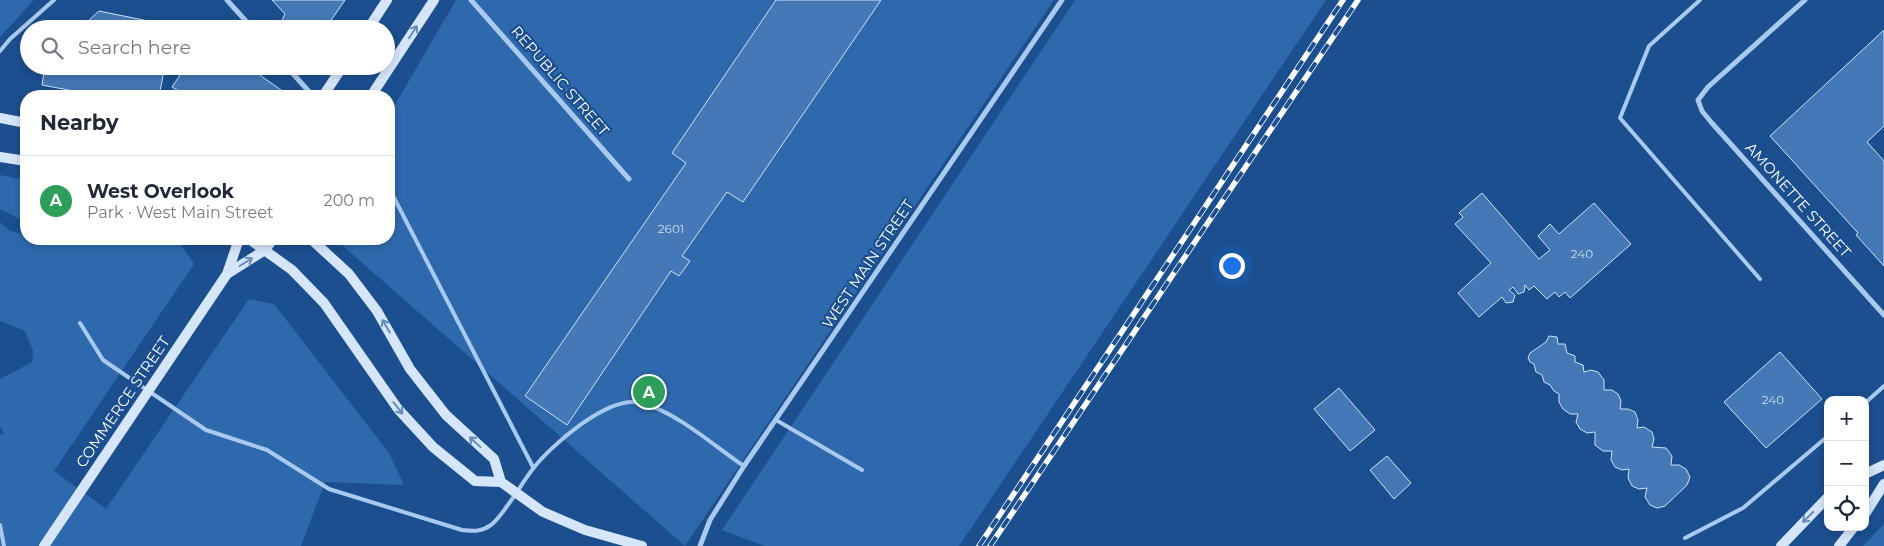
<!DOCTYPE html>
<meta charset="utf-8">
<style>
body{margin:0;font-family:Montserrat,sans-serif;background:#f2f2f3;color:#1f2937}
.controls{position:absolute;right:15px;bottom:15px;display:grid;overflow:hidden;border-radius:10px;box-shadow:0 2px 8px #0003}
.controls button{width:45px;height:45px;display:grid;place-items:center;padding:0;border:0;border-bottom:1px solid #e0e1e3;background:#fff;color:#1f2937;font:25px sans-serif}
.you{position:absolute;left:1231px;top:265px;width:18px;height:18px;margin:-12px;border:4px solid #fff;border-radius:50%;background:#1a73e8;box-shadow:0 0 0 8px #1a73e833}
.badge{display:grid;place-items:center;width:32px;height:32px;border-radius:50%;background:#7c3aed;color:#fff;font-size:16px;font-weight:700}
.pin{position:absolute;translate:-50% -50%;border:2px solid #fff;box-shadow:0 1px 5px #0006}
.list{margin:0;padding:0;list-style:none}
h2{display:flex;justify-content:space-between;align-items:center;height:65px;margin:0;padding:0 20px;font-size:21px}
h2 small{font-size:16px;font-weight:400;color:#747a83}
.list li{display:grid;grid-template-columns:32px 1fr auto;gap:15px;align-items:center;box-sizing:border-box;height:90px;padding:0 20px;border-top:1px solid #e0e1e3}
.list b{display:block;font-size:19px;white-space:nowrap}
.list p{margin:0;font-size:16px;white-space:nowrap;color:#747a83}
.list em{font-size:16px;font-style:normal;color:#747a83}
.icon{flex:none;width:28px;height:28px;fill:none;stroke:currentColor;stroke-width:2;stroke-linecap:round;stroke-linejoin:round}
.map{position:relative;flex:none;width:1884px;height:546px;overflow:hidden}
.search{position:absolute;background:#fff;box-shadow:0 2px 8px #0003;left:20px;top:20px;width:375px;height:55px;display:flex;align-items:center;gap:12px;box-sizing:border-box;padding:0 18px;border-radius:28px;color:#747a83;font-size:19px}
.panel{position:absolute;background:#fff;box-shadow:0 2px 8px #0003;left:20px;top:90px;width:375px;height:155px;border-radius:20px}
.map>svg:first-child{display:block}
.green{fill:#2e69ad}
.building{fill:#4478b7;stroke:#cfe3fa}
.lines{fill:none;stroke-linecap:round;stroke-linejoin:round}
.service{stroke:#a9c9ee;stroke-width:4}
.minor{stroke:#a9c9ee;stroke-width:5}
.secondary{stroke:#d6e6fa;stroke-width:10}
.rail-casing{stroke:#fff;stroke-width:5.5}
.rail{stroke:#1b4f8f;stroke-width:4;stroke-dasharray:11;stroke-linecap:butt}
.oneway{stroke:#668bba}
.labels{text-anchor:middle;stroke-width:4.5;stroke-linejoin:round;paint-order:stroke}
.number-label{font-size:12px;fill:#d0dded}
.street-label{font-size:15px;fill:#fff;stroke:#1b4f8f}
</style>
<div class="map">
<svg width="1884" height="546" viewBox="0 0 1884 546">
<rect width="100%" height="100%" fill="#1b4f8f"/>
<path class="green" d="M 0,0 L 34,0 L 0,37 Z
M 456,0 L 1054,0 L 685,546 L 335,239 L 389,239 L 389,115 Z
M 1075,0 L 1326,0 L 959,546 L 765,546 L 722,530 Z
M 0,175 L 26,180 L 26,222 L 0,209 Z
M 0,222 L 10,231 L 26,235 L 26,239 L 177,239 L 194,264 L 54,471 L 106,509 L 249,299 L 274,304 L 389,453 L 404,485 L 325,482 L 301,546 L 0,546 L 0,433 L 5,436 L 0,426 L 0,379 L 32,362 L 33,351 L 25,331 L 0,321 Z
M 1884,524 L 1884,546 L 1863,546 Z"/>
<path class="building" d="M 272,0 L 345,0 L 325,29 L 288,29 L 281,22 L 285,14 Z
M 776,0 L 881,0 L 743,202 L 727,192 L 682,256 L 690,261 L 679,276 L 671,271 L 567,425 L 525,396 L 686,163 L 672,153 Z
M 99,11 L 173,26 L 172,29 L 87,29 L 89,20 Z
M 1884,30 L 1884,126 L 1867,142 L 1884,161 L 1884,266 L 1856,235 L 1858,233 L 1770,136 Z
M 45,66 L 165,66 L 159,96 L 100,96 L 42,85 Z
M 186,66 L 247,66 L 281,90 L 277,96 L 186,96 L 172,87 Z
M 1482,193 L 1539,259 L 1550,250 L 1538,236 L 1550,224 L 1559,234 L 1594,203 L 1631,244 L 1570,298 L 1565,292 L 1559,297 L 1555,292 L 1547,299 L 1534,286 L 1529,290 L 1525,285 L 1524,292 L 1518,294 L 1513,287 L 1509,290 L 1515,295 L 1513,302 L 1506,303 L 1502,297 L 1479,317 L 1458,293 L 1491,263 L 1455,224 L 1463,217 L 1459,213 Z
M 1549,336 L 1557,337 L 1558,344 L 1565,344 L 1567,353 L 1575,356 L 1575,362 L 1583,365 L 1584,372 L 1591,370 L 1598,372 L 1604,380 L 1604,390 L 1612,390 L 1618,394 L 1621,401 L 1620,409 L 1628,409 L 1635,412 L 1638,420 L 1637,428 L 1644,427 L 1652,432 L 1654,439 L 1652,447 L 1666,448 L 1672,456 L 1671,465 L 1679,465 L 1686,469 L 1690,477 L 1687,485 L 1665,506 L 1657,508 L 1650,505 L 1645,497 L 1647,488 L 1639,489 L 1632,486 L 1628,478 L 1629,469 L 1622,470 L 1615,467 L 1611,460 L 1612,451 L 1603,451 L 1595,445 L 1595,432 L 1587,433 L 1580,429 L 1576,422 L 1578,414 L 1570,414 L 1563,409 L 1559,402 L 1559,394 L 1554,391 L 1550,385 L 1544,382 L 1542,375 L 1536,372 L 1534,364 L 1530,362 L 1528,358 L 1530,353 L 1546,342 Z
M 1780,352 L 1822,399 L 1766,448 L 1724,402 Z
M 1339,388 L 1375,430 L 1350,451 L 1314,409 Z
M 1387,456 L 1411,483 L 1394,499 L 1370,470 Z"/>
<g class="lines">
<path class="service" d="M 1700,0 L 1649,46 L 1620,118 L 1760,279
M 0,51 L 10,39 L 54,0
M 389,188 L 533,467
M 80,323 L 103,360 L 206,430 L 267,450 L 329,489 L 462,530 C 474,531 481,532 491,525 C 504,515 521,484 532,470 C 550,446 609,394 641,403 C 677,412 714,446 744,466
M 1865,403 L 1884,386
M 776,420 L 862,470
M 0,525 L 4,546
M 1685,538 L 1743,508 L 1828,436"/>
<path class="minor" d="M 227,0 L 253,29
M 471,0 L 629,179
M 1805,0 L 1708,87 L 1698,100 L 1702,111 L 1711,122 L 1884,315
M 286,66 L 313,96
M 700,546 L 710,520 L 744,466 L 1062,0"/>
<path class="secondary" d="M 368,29 L 387,0
M 323,96 L 343,66
M 371,96 L 434,0
M 0,118 L 26,123
M 0,157 L 26,161
M 249,239 L 292,270 L 324,303 L 398,409 L 433,447 L 475,481 L 501,482
M 311,239 L 349,274 L 377,311 L 410,369 L 446,415 L 494,459 L 501,482 L 543,512 L 585,530 L 642,546
M 227,274 L 265,250 L 273,239
M 1865,474 L 1884,465
M 1865,514 L 1884,484
M 44,546 L 227,274 L 239,239
M 1781,546 L 1828,497
M 1839,546 L 1854,527"/>
<defs>
<path id="rail" d="M 979,546 L 1343,0
M 990,546 L 1358,0"/>
</defs>
<use href="#rail" class="rail-casing"/>
<use href="#rail" class="rail"/>
</g>
<defs><path id="oneway-shaft" d="M-6 0H5M1.5-3L5.5 0L1.5 3" fill="none" stroke-width="1.6" stroke-linecap="round" stroke-linejoin="round" transform="scale(1.25)"/></defs>
<g class="oneway">
<use href="#oneway-shaft" transform="translate(413 32) rotate(-57)"/>
<use href="#oneway-shaft" transform="translate(246 262) rotate(-32)"/>
<use href="#oneway-shaft" transform="translate(386 326) rotate(-120)"/>
<use href="#oneway-shaft" transform="translate(398 408) rotate(52)"/>
<use href="#oneway-shaft" transform="translate(475 442) rotate(-137)"/>
<use href="#oneway-shaft" transform="translate(1808 517) rotate(135)"/>
</g>
<g class="labels">
<g class="number-label">
<text x="671" y="233">2601</text>
<text x="1582" y="258">240</text>
<text x="1773" y="404">240</text>
</g>
<g class="street-label">
<text transform="translate(560 81) rotate(49)" y="5">REPUBLIC STREET</text>
<text transform="translate(1798 200) rotate(48)" y="5">AMONETTE STREET</text>
<text transform="translate(868 264) rotate(-56)" y="5">WEST MAIN STREET</text>
<text transform="translate(123 402) rotate(-56)" y="5">COMMERCE STREET</text>
</g>
</g>
</svg>
<div class="controls">
<button>+</button>
<button>−</button>
<button><svg class="icon" aria-label="locate" viewBox="0 0 24 24"><circle cx="12" cy="12" r="6"/><path d="M12 2v4M12 18v4M2 12h4M18 12h4"/></svg></button>
</div>
<div class="you"></div>
<div class="pin badge" style="left:649px;top:392px;background:#2e9e5b">A</div>
<div class="search"><svg class="icon" aria-label="search" viewBox="0 0 24 24"><circle cx="10" cy="10" r="6"/><path d="M15 15l6 6"/></svg>Search here</div>
<section class="panel">
<h2>Nearby<small></small></h2>
<ul class="list">
<li><span class="badge" style="background:#2e9e5b">A</span><div><b>West Overlook</b><p>Park · West Main Street</p></div><em>200 m</em></li>
</ul>
</section>
</div>
